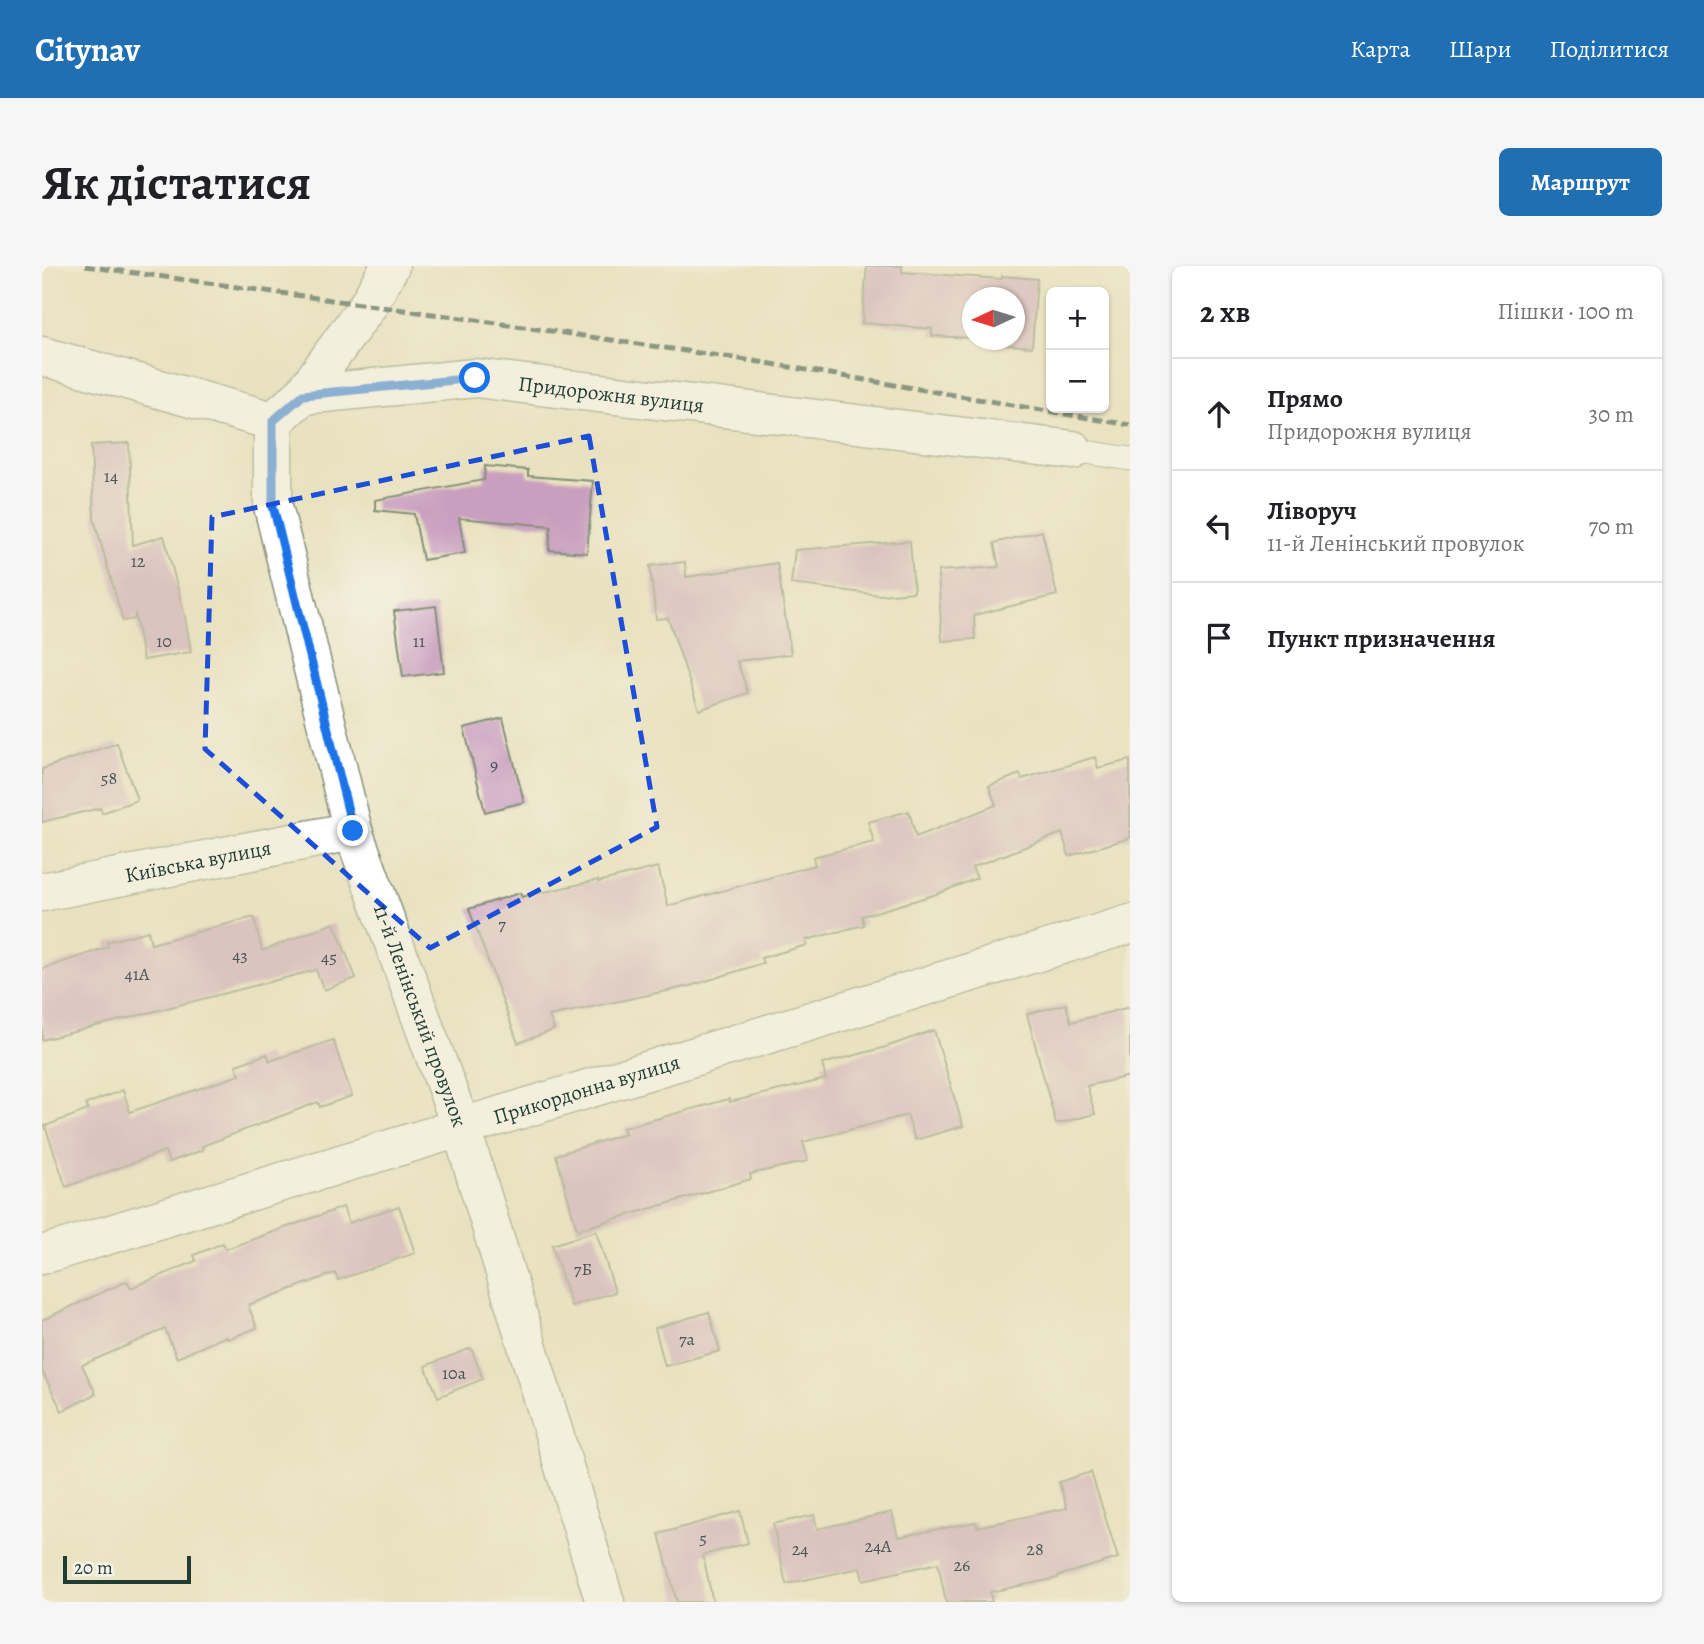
<!DOCTYPE html>
<html lang="uk">
<meta charset="utf-8">
<style>
body{margin:0;font-family:Alegreya,serif;background:#f6f6f6;color:#202124}
.controls{position:absolute;right:21px;top:21px;display:grid;overflow:hidden;border-radius:10px;box-shadow:0 2px 5px #0004}
.controls button{width:63px;height:63px;display:grid;place-items:center;padding:0;border:0;border-bottom:2px solid #e0e0e0;background:#fff;color:#202124;font:35px sans-serif}
.compass{position:absolute;left:920px;top:21px;width:63px;height:63px;border-radius:50%;background:#fff;box-shadow:0 2px 5px #0004;rotate:266deg}
.scale{position:absolute;left:21px;bottom:18px;width:128px;box-sizing:border-box;padding-left:7px;border:4px solid #1f3d34;border-top:0;font-size:19px;line-height:24px;white-space:nowrap;color:#1f3d34;-webkit-text-stroke:5px #f7f3e8;paint-order:stroke}
.stop{position:absolute;width:21px;height:21px;margin:-16px;border:5px solid #1a73e8;border-radius:50%;background:#fff}
.stop.end{background:#1a73e8;border-color:#fff;box-shadow:0 2px 7px #0008}
.list{margin:0;padding:0;list-style:none}
h2{display:flex;justify-content:space-between;align-items:center;height:91px;margin:0;padding:0 28px;font-size:30px}
h2 small{font-size:23px;font-weight:400;color:#757577}
.list li{display:grid;grid-template-columns:46px 1fr auto;gap:21px;align-items:center;box-sizing:border-box;height:112px;padding:0 28px;border-top:2px solid #e0e0e0}
.list b{display:block;font-size:26px;white-space:nowrap}
.list p{margin:0;font-size:23px;white-space:nowrap;color:#757577}
.list em{font-size:23px;font-style:normal;color:#757577}
.icon{flex:none;width:38px;height:38px;fill:none;stroke:currentColor;stroke-width:2;stroke-linecap:round;stroke-linejoin:round}
.map{position:relative;flex:none;width:1088px;height:1336px;overflow:hidden;border-radius:10px}
header{display:flex;align-items:center;gap:42px;box-sizing:border-box;height:98px;padding:0 35px;background:#1f6fb2;color:#fff}
header strong{font-size:33px}
nav{display:flex;gap:38px;margin-inline-start:auto;font-size:24px}
.intro{display:flex;align-items:center;justify-content:space-between;box-sizing:border-box;height:168px;padding:0 42px}
h1{margin:0;font-size:49px}
.button{padding:18px 32px;border-radius:10px;background:#1f6fb2;color:#fff;font-size:24px;font-weight:700}
main{display:flex;gap:42px;padding:0 42px}
aside{flex:1;background:#fff;border-radius:10px;box-shadow:0 2px 5px #0004}
.map>svg:first-child{display:block}
.building{fill:#c99fbf}
.lines{fill:none;stroke-linecap:round;stroke-linejoin:round}
.service-casing{stroke:#84907a;stroke-width:25}
.minor-casing{stroke:#84907a;stroke-width:41}
.service{stroke:#fff;stroke-width:23}
.minor{stroke:#fff;stroke-width:38}
.rail{stroke:#1f3d34;stroke-width:5;stroke-dasharray:10 5;stroke-linecap:butt}
.route{stroke:#1a73e8;stroke-width:9}
.marked{fill:none;stroke:#1d4ed8;stroke-width:5;stroke-dasharray:14 9;stroke-linejoin:round}
.labels{text-anchor:middle;stroke-width:5;stroke-linejoin:round;paint-order:stroke}
.number-label{font-size:18px;fill:#4a5657}
.street-label{font-size:21px;fill:#1f3d34;stroke:#f7f3e8}
</style>
<header>
<strong>Citynav</strong>
<nav><a>Карта</a><a>Шари</a><a>Поділитися</a></nav>
</header>
<div class="intro"><h1>Як дістатися</h1><a class="button">Маршрут</a></div>
<main>
<div class="map">
<svg width="1088" height="1336" viewBox="0 0 1088 1336">
<rect width="100%" height="100%" fill="#f7f3e8"/>
<filter id="ink" filterUnits="userSpaceOnUse"><feTurbulence type="fractalNoise" baseFrequency=".0143" numOctaves="2"/><feDisplacementMap in="SourceGraphic" scale="14" xChannelSelector="R" yChannelSelector="G"/><feConvolveMatrix kernelMatrix="1 2 1 2 8 2 1 2 1" color-interpolation-filters="sRGB"/></filter>
<filter id="wash" filterUnits="userSpaceOnUse"><feTurbulence type="fractalNoise" baseFrequency=".00686" numOctaves="4" result="noise"/><feDisplacementMap in="SourceGraphic" scale="28" xChannelSelector="R" yChannelSelector="G"/><feGaussianBlur stdDeviation="1.57" result="paint"/><feColorMatrix in="noise" values="0 0 0 0 0 0 0 0 0 0 0 0 0 0 0 0 0 1.4 0 .05"/><feComposite in="paint" operator="in"/></filter>
<g filter="url(#wash)">
<rect width="100%" height="100%" fill="#e9e2c0"/>
<g id="blocks">
<path class="building" d="M 825,0 L 860,0 L 860,6 L 960,13 L 960,10 L 995,13 L 990,81 L 955,78 L 955,74 L 972,74 L 972,32 L 930,32 L 930,72 L 890,70 L 890,63 L 820,57 Z
M 87,177 L 91,279 L 122,270 L 143,351 L 149,386 L 101,394 L 93,347 L 93,353 L 81,355 L 52,253 L 49,179 Z
M 443,200 L 486,204 L 486,210 L 551,215 L 545,287 L 507,284 L 509,260 L 417,252 L 423,287 L 381,294 L 372,248 L 333,244 L 333,234 L 442,214 Z
M 1000,265 L 1015,329 L 932,349 L 933,373 L 900,375 L 896,305 L 957,301 L 952,277 Z
M 868,275 L 872,326 L 838,329 L 749,318 L 753,284 Z
M 643,296 L 644,311 L 735,297 L 749,388 L 695,395 L 706,427 L 657,444 L 626,352 L 614,353 L 608,300 Z
M 394,340 L 402,406 L 361,411 L 352,345 Z
M 461,452 L 482,536 L 443,546 L 422,462 Z
M 75,477 L 95,534 L 60,547 L 58,542 L 0,556 L 0,503 Z
M 1053,491 L 1056,502 L 1088,494 L 1088,572 L 1027,590 L 1020,567 L 930,601 L 935,612 L 895,628 L 820,650 L 822,659 L 764,674 L 765,679 L 719,692 L 721,697 L 648,720 L 507,750 L 512,764 L 476,777 L 427,643 L 478,627 L 480,631 L 556,614 L 556,616 L 616,601 L 626,640 L 773,599 L 771,591 L 832,576 L 826,556 L 867,545 L 874,571 L 954,539 L 947,520 L 978,508 L 980,513 Z
M 212,651 L 220,685 L 292,657 L 314,712 L 282,724 L 274,704 L 0,774 L 0,703 L 66,681 L 65,676 L 106,665 L 109,678 Z
M 1024,738 L 1029,756 L 1088,741 L 1088,810 L 1045,820 L 1053,848 L 1014,858 L 985,748 Z
M 892,764 L 921,860 L 873,874 L 865,849 L 761,876 L 766,895 L 708,908 L 709,913 L 535,964 L 514,889 L 583,868 L 581,862 L 687,833 L 688,836 L 784,813 L 780,798 L 844,781 Z
M 291,774 L 310,830 L 278,841 L 276,836 L 160,880 L 161,884 L 127,896 L 123,885 L 24,921 L 3,860 L 46,844 L 44,838 L 81,824 L 88,846 L 198,809 L 194,799 L 225,788 L 228,795 Z
M 357,940 L 373,987 L 296,1014 L 293,1007 L 206,1039 L 215,1062 L 186,1073 L 184,1070 L 135,1092 L 123,1063 L 40,1099 L 54,1128 L 20,1145 L 0,1105 L 0,1054 L 85,1015 L 89,1022 L 154,995 L 152,989 L 181,977 L 184,983 L 301,941 L 307,957 Z
M 554,965 L 573,1026 L 529,1040 L 510,979 Z
M 667,1046 L 678,1085 L 623,1100 L 613,1062 Z
M 429,1082 L 441,1113 L 396,1131 L 383,1100 Z
M 1049,1206 L 1076,1292 L 1016,1310 L 1016,1312 L 948,1326 L 950,1336 L 904,1336 L 896,1297 L 821,1314 L 818,1302 L 744,1318 L 731,1258 L 772,1249 L 775,1263 L 850,1246 L 856,1271 L 934,1256 L 935,1261 L 1025,1242 L 1017,1216 Z
M 698,1245 L 706,1277 L 661,1289 L 671,1336 L 635,1336 L 617,1268 Z"/>
</g>
</g>
<g filter="url(#ink)">
<use href="#blocks" fill-opacity="0" stroke="#84907a" stroke-width="2"/>
<g class="lines">
<defs>
<path id="service" d="M 1031,184 L 1088,193"/>
<g id="minor">
<path d="M 0,90 L 231,155 L 261,129 L 326,39 L 348,0"/>
<path id="s1" d="M 261,129 L 433,112 L 1031,184"/>
<path id="s2" d="M 231,155 L 231,240 L 311,565 L 419,861 L 563,1336"/>
<path id="s3" d="M 0,626 L 311,565"/>
<path id="s4" d="M 0,989 L 1088,658"/>
</g>
</defs>
<use href="#service" class="service-casing"/>
<use href="#minor" class="minor-casing"/>
<use href="#service" class="service"/>
<use href="#minor" class="minor"/>
<path class="rail" d="M 43,0 L 427,53 L 718,96 L 1088,159"/>
</g>
</g>
<g class="lines" filter="url(#ink)">
<path class="route" d="M 311,565 L 231,240 L 231,155 L 261,129 L 433,112"/>
</g>
<path d="M0 0H1088V1336H0ZM 547,170 L 615,561 L 388,682 L 163,483 L 170,251 Z" fill="#e9e2c0" fill-opacity=".55" fill-rule="evenodd"/>
<path class="marked" d="M 547,170 L 615,561 L 388,682 L 163,483 L 170,251 Z"/>
<g class="labels">
<g class="number-label">
<text x="69" y="216">14</text>
<text x="96" y="301">12</text>
<text x="122" y="381">10</text>
<text x="377" y="381">11</text>
<text x="452" y="505">9</text>
<text x="67" y="518">58</text>
<text x="460" y="664">7</text>
<text x="198" y="695">43</text>
<text x="287" y="697">45</text>
<text x="95" y="714">41А</text>
<text x="541" y="1009">7Б</text>
<text x="645" y="1079">7а</text>
<text x="412" y="1113">10а</text>
<text x="661" y="1278">5</text>
<text x="836" y="1286">24А</text>
<text x="758" y="1289">24</text>
<text x="993" y="1289">28</text>
<text x="920" y="1305">26</text>
</g>
<g class="street-label">
<text dy="7" stroke="none"><textPath href="#s1" startOffset="310">Придорожня вулиця</textPath></text>
<text dy="7" stroke="none"><textPath href="#s3" startOffset="159">Київська вулиця</textPath></text>
<text dy="7" stroke="none"><textPath href="#s2" startOffset="616">11-й Ленінський провулок</textPath></text>
<text dy="7" stroke="none"><textPath href="#s4" startOffset="569">Прикордонна вулиця</textPath></text>
</g>
</g>
</svg>
<div class="controls">
<button>+</button>
<button>−</button>
</div>
<svg class="compass" viewBox="-18 -18 36 36"><path d="M0-13l5 13h-10z" fill="#e53935"/><path d="M0 13l5-13h-10z" fill="#757577"/></svg>
<div class="scale">20 m</div>
<div class="stop" style="left:433px;top:112px"></div>
<div class="stop end" style="left:311px;top:565px"></div>
</div>
<aside>
<h2>2 хв<small>Пішки · 100 m</small></h2>
<ul class="list">
<li><svg class="icon" aria-label="ahead" viewBox="0 0 24 24"><path d="M12 20V5M6 11l6-6 6 6"/></svg><div><b>Прямо</b><p>Придорожня вулиця</p></div><em>30 m</em></li>
<li><svg class="icon" aria-label="left" viewBox="0 0 24 24"><path d="M17 20v-9H6M10 6l-5 5 5 5"/></svg><div><b>Ліворуч</b><p>11-й Ленінський провулок</p></div><em>70 m</em></li>
<li><svg class="icon" aria-label="arrive" viewBox="0 0 24 24"><path d="M6 21V4h12l-3 4 3 4H6"/></svg><div><b>Пункт призначення</b></div></li>
</ul>
</aside>
</main>
